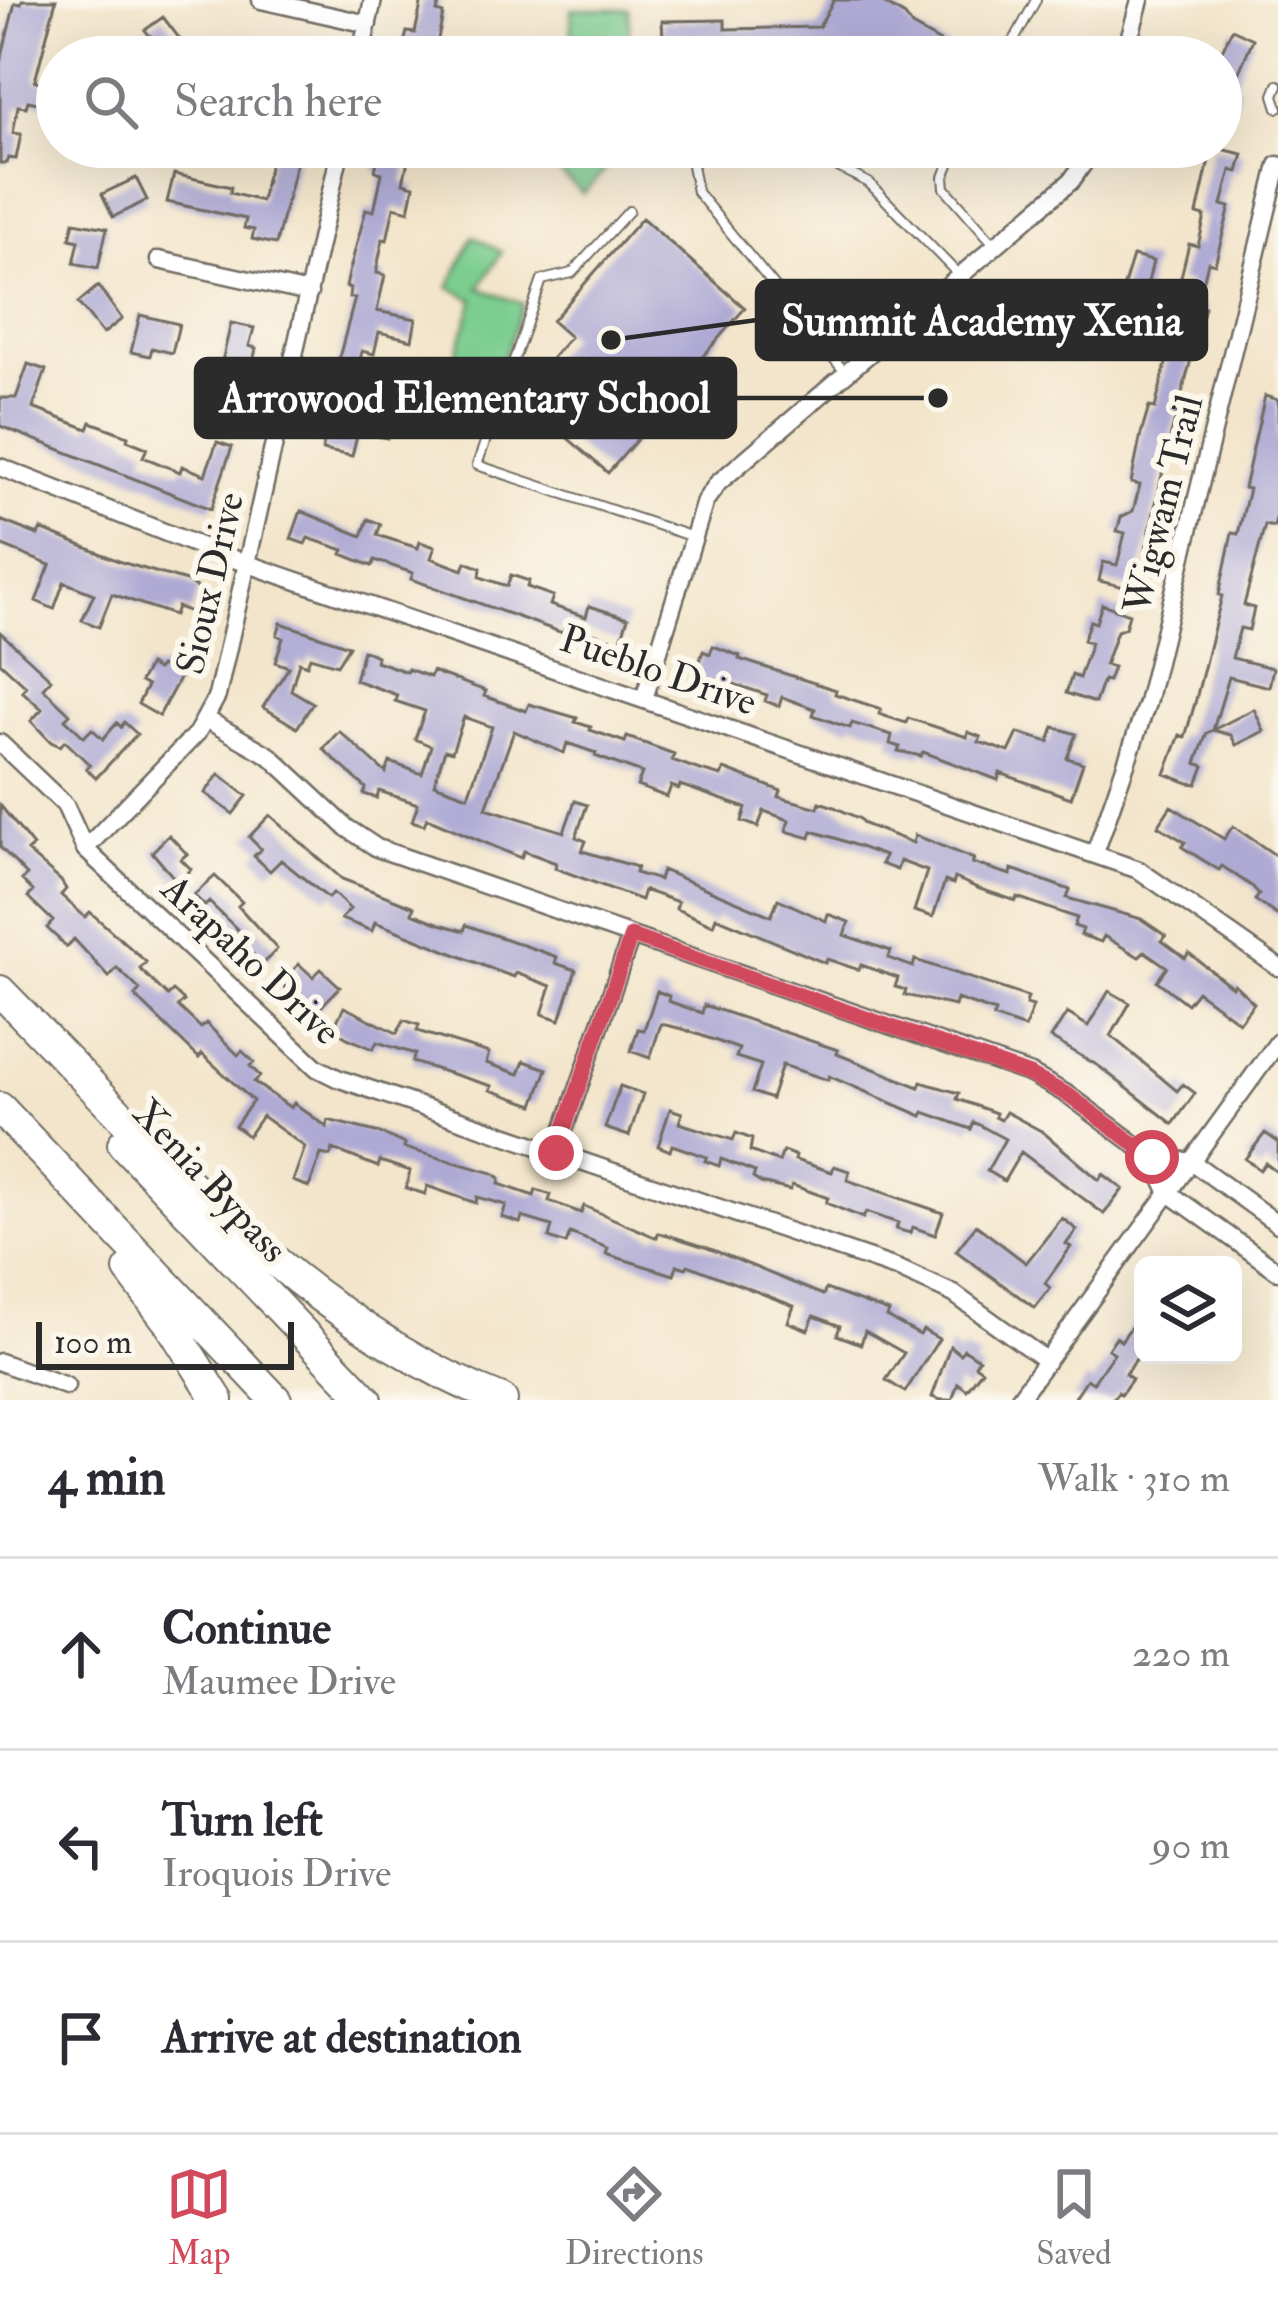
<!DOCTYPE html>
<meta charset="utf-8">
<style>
body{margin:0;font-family:"IM FELL Double Pica",serif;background:#f7f7f7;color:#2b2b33}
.controls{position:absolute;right:36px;bottom:36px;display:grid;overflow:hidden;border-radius:18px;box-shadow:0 12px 48px #0002}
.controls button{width:108px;height:108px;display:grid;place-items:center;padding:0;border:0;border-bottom:3px solid #e1e1e2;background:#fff;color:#2b2b33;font:60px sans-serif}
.scale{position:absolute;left:36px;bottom:30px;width:258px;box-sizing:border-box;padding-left:12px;border:6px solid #2b2b2b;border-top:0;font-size:33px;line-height:42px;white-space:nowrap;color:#2b2b2b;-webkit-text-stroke:9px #fbf7ec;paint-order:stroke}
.stop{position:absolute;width:36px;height:36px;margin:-27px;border:9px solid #d1495b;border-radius:50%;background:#fff}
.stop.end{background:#d1495b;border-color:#fff;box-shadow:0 3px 12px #0008}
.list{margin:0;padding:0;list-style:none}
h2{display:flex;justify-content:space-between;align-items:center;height:156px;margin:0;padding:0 48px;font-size:51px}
h2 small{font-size:39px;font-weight:400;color:#7c7c81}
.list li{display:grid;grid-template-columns:78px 1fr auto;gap:36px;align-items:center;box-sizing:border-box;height:192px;padding:0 48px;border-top:3px solid #e1e1e2}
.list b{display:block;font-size:45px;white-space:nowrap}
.list p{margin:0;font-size:39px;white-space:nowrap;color:#7c7c81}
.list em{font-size:39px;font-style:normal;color:#7c7c81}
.icon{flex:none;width:66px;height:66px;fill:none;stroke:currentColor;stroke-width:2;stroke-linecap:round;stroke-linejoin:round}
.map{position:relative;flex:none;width:1278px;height:1400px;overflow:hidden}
.search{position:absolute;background:#fff;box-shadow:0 12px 48px #0002;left:36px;right:36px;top:36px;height:132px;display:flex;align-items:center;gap:30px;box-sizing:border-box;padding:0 42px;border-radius:66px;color:#7c7c81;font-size:45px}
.sheet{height:732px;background:#fff}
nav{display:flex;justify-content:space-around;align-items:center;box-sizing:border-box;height:168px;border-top:3px solid #e1e1e2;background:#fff;font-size:33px;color:#7c7c81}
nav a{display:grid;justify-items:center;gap:6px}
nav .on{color:#d1495b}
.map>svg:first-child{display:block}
.green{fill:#7bcd8f;stroke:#537c5d;stroke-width:3}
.building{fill:#afaad4;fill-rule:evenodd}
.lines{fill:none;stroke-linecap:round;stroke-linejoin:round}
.service-casing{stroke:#716c63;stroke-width:12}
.minor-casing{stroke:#716c63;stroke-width:21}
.motorway-casing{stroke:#716c63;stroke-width:34}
.service{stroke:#fff;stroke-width:8}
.minor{stroke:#fff;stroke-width:16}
.motorway{stroke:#fff;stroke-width:30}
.route{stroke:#d1495b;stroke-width:15}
.labels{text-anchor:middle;stroke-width:12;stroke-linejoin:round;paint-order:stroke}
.street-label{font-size:39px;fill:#2b2b2b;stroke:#fbf7ec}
.leader{fill:none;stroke:#2b2b2b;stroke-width:4.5}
.callout-dot{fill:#2b2b2b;stroke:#fbf7ec;stroke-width:4.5}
.callout{fill:#2b2b2b;stroke:#2b2b2b;stroke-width:4.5}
.callout-label{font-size:42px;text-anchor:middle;font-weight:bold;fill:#fff}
</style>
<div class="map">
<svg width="1278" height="1400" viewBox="0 0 1278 1400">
<rect width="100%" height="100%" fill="#fbf7ec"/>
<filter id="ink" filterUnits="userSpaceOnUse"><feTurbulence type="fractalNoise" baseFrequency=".00833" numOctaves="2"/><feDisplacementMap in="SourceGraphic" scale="24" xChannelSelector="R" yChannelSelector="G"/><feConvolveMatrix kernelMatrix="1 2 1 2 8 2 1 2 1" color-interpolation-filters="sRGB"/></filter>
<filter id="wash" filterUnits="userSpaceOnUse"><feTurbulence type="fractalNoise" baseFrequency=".004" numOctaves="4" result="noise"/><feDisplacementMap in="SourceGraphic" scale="48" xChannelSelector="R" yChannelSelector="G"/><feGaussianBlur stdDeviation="2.7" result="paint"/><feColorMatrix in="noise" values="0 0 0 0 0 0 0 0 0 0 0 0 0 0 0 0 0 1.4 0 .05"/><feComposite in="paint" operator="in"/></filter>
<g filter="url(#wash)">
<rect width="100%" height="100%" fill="#f3e5cb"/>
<path class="green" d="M 571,9 L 629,9 L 629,50 L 572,50 Z
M 569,147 L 626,147 L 583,194 L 551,165 Z
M 473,236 L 502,252 L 479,288 L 523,304 L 499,372 L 455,357 L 474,300 L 449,287 Z"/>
<g id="blocks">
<path class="building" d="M 22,0 L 56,0 L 35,81 L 57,86 L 57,107 L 28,101 L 26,107 L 18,106 L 13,133 L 21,134 L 16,159 L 8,158 L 6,163 L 0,163 L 0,64 L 15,3 L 21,4 Z
M 422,0 L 440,0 L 437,12 L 443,14 L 435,54 L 403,47 L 407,32 L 415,33 Z
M 834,0 L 878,0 L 905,16 L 912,26 L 967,57 L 638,57 L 637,38 L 663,38 L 662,21 L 725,20 L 725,29 L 819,27 Z
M 163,17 L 183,43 L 160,57 L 147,40 L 151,37 L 145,30 Z
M 1232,29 L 1253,39 L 1233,86 L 1240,87 L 1235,106 L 1225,104 L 1221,112 L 1221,53 Z
M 380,147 L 411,147 L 403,183 L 414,186 L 409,211 L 394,207 L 387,240 L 383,239 L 377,268 L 377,273 L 385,275 L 377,311 L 416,319 L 412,340 L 379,332 L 374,354 L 362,351 L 356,382 L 398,391 L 387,438 L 358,432 L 352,456 L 322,450 L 328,426 L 321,425 L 355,298 L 349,297 L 350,288 L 346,287 L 349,273 L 366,209 L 374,211 L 382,173 L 375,171 Z
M 1212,147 L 1243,154 L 1238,172 L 1231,170 L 1222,205 L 1230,207 L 1215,264 L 1208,262 L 1198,305 L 1205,307 L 1170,438 L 1137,590 L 1099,581 L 1103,562 L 1117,565 L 1125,533 L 1117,531 L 1121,517 L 1133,511 L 1140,485 L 1131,483 L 1141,434 L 1149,407 L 1155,408 L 1174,331 L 1165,329 L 1169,313 L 1180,316 L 1189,283 L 1180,281 L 1189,244 L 1198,246 L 1205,216 L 1197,214 Z
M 273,150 L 298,156 L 276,244 L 252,239 L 254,230 L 244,228 L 246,219 L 167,202 L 174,174 L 231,187 L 230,193 L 261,201 Z
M 136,178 L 147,200 L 113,217 L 102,194 Z
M 642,218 L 745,308 L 643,425 L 647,428 L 608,473 L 519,396 L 570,337 L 552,321 Z
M 74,222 L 107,228 L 98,268 L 74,263 L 79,241 L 70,239 Z
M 1133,256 L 1153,261 L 1143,303 L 1120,298 Z
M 98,286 L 122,319 L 103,334 L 78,303 Z
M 140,315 L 179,324 L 172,353 L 152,348 L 150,356 L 131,352 Z
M 231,323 L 254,328 L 249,346 L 256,348 L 252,368 L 244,366 L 235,408 L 241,409 L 238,422 L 210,416 L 213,400 L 205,398 L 209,381 L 217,383 Z
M 28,364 L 46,370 L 33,408 L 88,429 L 91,422 L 128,436 L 127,440 L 147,448 L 143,457 L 180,472 L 182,466 L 205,475 L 217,442 L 232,447 L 211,509 L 0,426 L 0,398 L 16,398 Z
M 1265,396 L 1278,400 L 1278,510 L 1274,527 L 1265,525 L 1244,605 L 1254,608 L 1249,630 L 1240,628 L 1232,658 L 1273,668 L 1269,687 L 1229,677 L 1213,730 L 1207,733 L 1196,763 L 1204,766 L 1197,784 L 1189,783 L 1165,774 L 1180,735 L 1185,737 L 1195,703 L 1222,596 L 1219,595 L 1232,533 L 1238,534 L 1249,489 L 1244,488 Z
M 301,511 L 362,536 L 368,519 L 381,524 L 377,535 L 418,548 L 420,542 L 435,547 L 431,558 L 463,570 L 466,562 L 481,568 L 480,577 L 507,586 L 511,575 L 529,581 L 527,587 L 553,596 L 550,605 L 586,617 L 589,606 L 628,618 L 620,642 L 566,624 L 563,633 L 411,579 L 413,573 L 375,560 L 372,566 L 342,554 L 344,550 L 308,538 L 305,544 L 291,539 Z
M 0,520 L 38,535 L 41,529 L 121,562 L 186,581 L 199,589 L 191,612 L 177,607 L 174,615 L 112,594 L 99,627 L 82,620 L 94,594 L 64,582 L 54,609 L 36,601 L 50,565 L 0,545 Z
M 1102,604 L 1129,614 L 1125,628 L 1117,631 L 1105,665 L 1113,667 L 1108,681 L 1103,680 L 1095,703 L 1066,693 L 1072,675 L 1079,678 L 1091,643 L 1083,640 L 1090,621 L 1096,623 Z
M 281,623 L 349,646 L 337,665 L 310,657 L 307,665 L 299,662 L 291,690 L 313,703 L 297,728 L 263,707 L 289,667 L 275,662 L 283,638 L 277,635 Z
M 0,632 L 51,679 L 43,688 L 70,714 L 65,719 L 84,737 L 92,729 L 103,739 L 117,723 L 121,727 L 124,722 L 137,734 L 96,778 L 86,768 L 90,765 L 65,741 L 60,746 L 51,742 L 31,721 L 42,709 L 22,691 L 26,686 L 0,662 Z
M 713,646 L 740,656 L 739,659 L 836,690 L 835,694 L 881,709 L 879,714 L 906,723 L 908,718 L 967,737 L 968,732 L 981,737 L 979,742 L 1009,752 L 1018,733 L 1049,742 L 1054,727 L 1076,734 L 1067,758 L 1083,763 L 1071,798 L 1000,773 L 998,780 L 923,752 L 921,756 L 898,751 L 900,747 L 890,744 L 892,735 L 852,723 L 850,728 L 838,724 L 813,715 L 815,709 L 782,697 L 779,706 L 765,701 L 767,695 L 731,683 L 729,687 L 721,684 L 719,688 L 700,682 L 702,678 L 695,676 L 703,651 L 710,654 Z
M 363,650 L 377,656 L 376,661 L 407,672 L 408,669 L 430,677 L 432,671 L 486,691 L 484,696 L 526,711 L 529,704 L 577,718 L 575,722 L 591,727 L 590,730 L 625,742 L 627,737 L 674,754 L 672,760 L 697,769 L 721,776 L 724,769 L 781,791 L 779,797 L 818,808 L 820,802 L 834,807 L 860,819 L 864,824 L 913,843 L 915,835 L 974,859 L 972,863 L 1011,875 L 1012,869 L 1070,890 L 1067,898 L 1141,919 L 1166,936 L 1162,941 L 1185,958 L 1189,953 L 1232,987 L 1234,984 L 1254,1003 L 1239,1022 L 1197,991 L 1187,1004 L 1157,981 L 1167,967 L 1144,951 L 1139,957 L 1104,936 L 1101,942 L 1081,935 L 1083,929 L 1074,926 L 1077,918 L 1017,897 L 1016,901 L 980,889 L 955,878 L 953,884 L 945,881 L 933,917 L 914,911 L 927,871 L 900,861 L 897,870 L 881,864 L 885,856 L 835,838 L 812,831 L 810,838 L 786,831 L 789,820 L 764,811 L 758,827 L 742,821 L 746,808 L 680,785 L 679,789 L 671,786 L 667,797 L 637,786 L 642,773 L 595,756 L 596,753 L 567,743 L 564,753 L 514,731 L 486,808 L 564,832 L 575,801 L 587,805 L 576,837 L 586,841 L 582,851 L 637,867 L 635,873 L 659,880 L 662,870 L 771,916 L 778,899 L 826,921 L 828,914 L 849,922 L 844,935 L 891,951 L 888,958 L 913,967 L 915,960 L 1028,997 L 1026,1004 L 1033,1006 L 1025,1028 L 993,1017 L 995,1012 L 957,999 L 955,1006 L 904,995 L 906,990 L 895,987 L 898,978 L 861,965 L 859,970 L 827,959 L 825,963 L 716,917 L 713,925 L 676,909 L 678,902 L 644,890 L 641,900 L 555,868 L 556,863 L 524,851 L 521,858 L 427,818 L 424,825 L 412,821 L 418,804 L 379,791 L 377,798 L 364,794 L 366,788 L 323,749 L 339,731 L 386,773 L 390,762 L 422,774 L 431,746 L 415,739 L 425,711 L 395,701 L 397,695 L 355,680 ZM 464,717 L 492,727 L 468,796 L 434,784 L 445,750 L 452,752 Z
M 149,665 L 157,670 L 160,666 L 180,677 L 159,716 L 138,704 L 147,686 L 140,682 Z
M 1254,709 L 1264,731 L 1236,745 L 1231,735 L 1213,730 Z
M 219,774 L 247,796 L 233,814 L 205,793 Z
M 0,805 L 33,846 L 27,851 L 61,881 L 66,889 L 61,895 L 85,917 L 90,912 L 146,962 L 140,969 L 168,996 L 173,991 L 184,1001 L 178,1006 L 201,1028 L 206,1023 L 238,1055 L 242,1051 L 254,1062 L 250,1066 L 260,1076 L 254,1082 L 291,1108 L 294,1103 L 327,1127 L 328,1120 L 380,1133 L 405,1144 L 404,1148 L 493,1173 L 500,1178 L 499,1184 L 534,1196 L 536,1190 L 551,1195 L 549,1201 L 581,1213 L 584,1206 L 657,1238 L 658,1233 L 668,1235 L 708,1248 L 823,1295 L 826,1289 L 889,1312 L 887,1317 L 920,1335 L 923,1330 L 939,1339 L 905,1392 L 886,1380 L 904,1353 L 865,1331 L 861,1344 L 837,1335 L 840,1326 L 814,1316 L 808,1330 L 788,1322 L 794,1306 L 688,1265 L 686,1268 L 677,1265 L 674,1275 L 606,1254 L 608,1248 L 570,1233 L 566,1244 L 549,1238 L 552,1226 L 522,1217 L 520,1223 L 502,1217 L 506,1205 L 477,1197 L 476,1203 L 427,1186 L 425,1194 L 406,1188 L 410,1171 L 380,1161 L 378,1167 L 333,1149 L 330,1156 L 321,1154 L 309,1187 L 293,1181 L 305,1147 L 262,1116 L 248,1136 L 235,1126 L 253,1101 L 202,1054 L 199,1058 L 135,996 L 140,990 L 117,968 L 109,977 L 74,939 L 67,947 L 47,928 L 53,921 L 28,897 L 33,891 L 22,880 L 27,875 L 0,847 Z
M 1171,806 L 1224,839 L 1233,826 L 1278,857 L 1278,916 L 1255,900 L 1259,895 L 1253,887 L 1222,866 L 1219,870 L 1182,847 L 1185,842 L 1158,826 Z
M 270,815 L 342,879 L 414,907 L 412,913 L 440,924 L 464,931 L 466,925 L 557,957 L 555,963 L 576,970 L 560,1020 L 542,1014 L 551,986 L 516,973 L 514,977 L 497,971 L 375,922 L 372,931 L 341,919 L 350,909 L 333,893 L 328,898 L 281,860 L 270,871 L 254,856 L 261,849 L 249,837 Z
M 169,835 L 187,854 L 181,859 L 191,869 L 179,884 L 152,852 Z
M 215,876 L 242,902 L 238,906 L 277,949 L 263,964 L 234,936 L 239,931 L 209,902 L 205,906 L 194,895 Z
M 299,964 L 313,977 L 321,969 L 340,987 L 315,1013 L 287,990 L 282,981 Z
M 657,991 L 669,996 L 668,1001 L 702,1013 L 704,1005 L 838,1050 L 837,1054 L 919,1087 L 921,1082 L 959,1093 L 957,1099 L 996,1113 L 995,1117 L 1001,1120 L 1006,1112 L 1043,1132 L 1099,1180 L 1103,1174 L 1123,1189 L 1104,1214 L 1021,1152 L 1004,1181 L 987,1171 L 1005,1139 L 974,1122 L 971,1129 L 924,1112 L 922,1116 L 829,1076 L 828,1080 L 782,1065 L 771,1099 L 752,1092 L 761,1065 L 736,1057 L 739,1049 L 683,1029 L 661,1024 L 650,1058 L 631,1051 L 638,1029 L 644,1030 Z
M 1109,991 L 1130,1003 L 1111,1036 L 1177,1091 L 1183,1084 L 1195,1093 L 1173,1124 L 1100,1067 L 1051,1038 L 1067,1013 L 1088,1026 Z
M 344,1007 L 397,1033 L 404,1020 L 419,1025 L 417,1031 L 489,1053 L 486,1063 L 519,1074 L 524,1061 L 547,1069 L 534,1105 L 490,1090 L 492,1086 L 412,1062 L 415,1054 L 377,1042 L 373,1049 L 347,1038 L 333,1029 Z
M 620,1086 L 643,1094 L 629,1136 L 605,1128 Z
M 670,1109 L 682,1113 L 679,1123 L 733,1140 L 736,1133 L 752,1139 L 750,1151 L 779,1162 L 783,1151 L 796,1156 L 795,1160 L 832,1172 L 834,1166 L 849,1171 L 847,1180 L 943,1213 L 935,1235 L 913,1227 L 910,1233 L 896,1229 L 898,1223 L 866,1212 L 863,1218 L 826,1203 L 828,1198 L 792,1185 L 790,1190 L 761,1183 L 753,1178 L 755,1172 L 721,1159 L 719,1166 L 705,1161 L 707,1157 L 672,1145 L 670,1151 L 658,1146 Z
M 1265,1133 L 1278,1142 L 1278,1173 L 1265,1163 L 1260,1170 L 1245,1159 Z
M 1062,1218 L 1077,1230 L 1066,1244 L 1071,1247 L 1045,1283 L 1050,1288 L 1035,1308 L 956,1251 L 976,1225 L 1026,1263 Z
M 1143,1310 L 1143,1350 L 1125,1374 L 1132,1379 L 1121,1394 L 1118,1392 L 1112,1400 L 1073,1400 L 1087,1379 L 1093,1383 L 1114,1353 L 1108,1349 L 1116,1337 L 1121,1341 Z
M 950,1346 L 960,1354 L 964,1349 L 979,1359 L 975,1365 L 982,1370 L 967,1390 L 958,1383 L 952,1400 L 941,1400 L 932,1397 Z"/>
</g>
</g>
<g filter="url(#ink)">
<use href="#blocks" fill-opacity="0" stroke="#716c63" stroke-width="3"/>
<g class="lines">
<defs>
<path id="service" d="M 1005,57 L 1036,0
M 1278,85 L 1274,95 L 1278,108
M 733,147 L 698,159 L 692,165 L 697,192 L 844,371
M 798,147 L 869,183 L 958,274
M 956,147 L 944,177 L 945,188 L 994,244
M 629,211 L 572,273 L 542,280 L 477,465 L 693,537"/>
<path id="minor" d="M 261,0 L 368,24
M 360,57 L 373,0
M 1124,57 L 1140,0
M 159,260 L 309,293
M 0,467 L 222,555 L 1139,870 L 1278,967
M 644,699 L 705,501 L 718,483 L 1071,181 L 1095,147
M 206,719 L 270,756 L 347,828 L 377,848 L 1031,1074 L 1070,1096 L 1152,1157 L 1169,1193 L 1278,1271
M 0,743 L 65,805 L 85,849 L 317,1068 L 337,1078 L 899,1269 L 954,1294 L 1047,1361
M 85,849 L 197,733 L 217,696 L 341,147
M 1095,853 L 1147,703 L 1278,165
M 556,1153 L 631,936
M 1152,1157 L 1192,1162 L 1278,1224
M 0,1362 L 66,1386
M 1018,1400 L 1278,1042"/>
<path id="motorway" d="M 0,991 C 148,1141 301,1323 502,1400
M 0,1108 L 276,1400
M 123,1144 L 367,1400
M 129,1270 L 170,1324 L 218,1400"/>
</defs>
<use href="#service" class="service-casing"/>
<use href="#minor" class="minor-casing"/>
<use href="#motorway" class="motorway-casing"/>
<use href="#service" class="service"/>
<use href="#minor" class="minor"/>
<use href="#motorway" class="motorway"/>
</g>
</g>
<g class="lines" filter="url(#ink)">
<path class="route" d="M 556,1153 L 631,936 L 1030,1075 L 1070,1096 L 1152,1157"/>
</g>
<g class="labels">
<g class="street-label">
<text transform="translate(1162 504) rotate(-76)" y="14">Wigwam Trail</text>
<text transform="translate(209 583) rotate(-77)" y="14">Sioux Drive</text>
<text transform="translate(659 669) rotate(19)" y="14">Pueblo Drive</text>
<text transform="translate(252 959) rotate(43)" y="14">Arapaho Drive</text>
<text transform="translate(211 1180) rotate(47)" y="14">Xenia Bypass</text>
</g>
</g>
<path class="leader" d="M611 340L757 320M938 398L735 398"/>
<g class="callout-dot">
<circle cx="611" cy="340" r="12"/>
<circle cx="938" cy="398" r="12"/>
</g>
<g class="callout">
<rect x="757" y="281" width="449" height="78" rx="12"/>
<rect x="196" y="359" width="539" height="78" rx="12"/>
</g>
<g class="callout-label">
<text x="982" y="335">Summit Academy Xenia</text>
<text x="465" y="412">Arrowood Elementary School</text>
</g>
</svg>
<div class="controls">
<button><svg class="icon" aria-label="layers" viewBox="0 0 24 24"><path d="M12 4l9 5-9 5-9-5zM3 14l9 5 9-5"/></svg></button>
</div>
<div class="scale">100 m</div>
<div class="stop" style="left:1152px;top:1157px"></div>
<div class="stop end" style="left:556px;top:1153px"></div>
<div class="search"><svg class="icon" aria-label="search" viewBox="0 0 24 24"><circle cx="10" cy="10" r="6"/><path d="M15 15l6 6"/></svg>Search here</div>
</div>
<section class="sheet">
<h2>4 min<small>Walk · 310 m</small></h2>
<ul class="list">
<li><svg class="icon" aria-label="ahead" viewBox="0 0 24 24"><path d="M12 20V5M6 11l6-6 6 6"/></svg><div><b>Continue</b><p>Maumee Drive</p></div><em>220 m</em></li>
<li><svg class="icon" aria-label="left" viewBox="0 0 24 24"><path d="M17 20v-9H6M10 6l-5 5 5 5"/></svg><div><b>Turn left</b><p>Iroquois Drive</p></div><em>90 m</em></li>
<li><svg class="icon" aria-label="arrive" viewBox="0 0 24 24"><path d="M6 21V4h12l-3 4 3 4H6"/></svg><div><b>Arrive at destination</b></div></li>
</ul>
</section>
<nav>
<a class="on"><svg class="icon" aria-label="map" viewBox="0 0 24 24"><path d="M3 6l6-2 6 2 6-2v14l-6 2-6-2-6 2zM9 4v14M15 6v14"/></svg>Map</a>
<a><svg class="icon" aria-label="directions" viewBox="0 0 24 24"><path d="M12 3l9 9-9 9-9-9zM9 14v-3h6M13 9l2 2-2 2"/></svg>Directions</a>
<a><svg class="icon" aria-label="saved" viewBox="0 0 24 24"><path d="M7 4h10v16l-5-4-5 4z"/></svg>Saved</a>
</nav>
